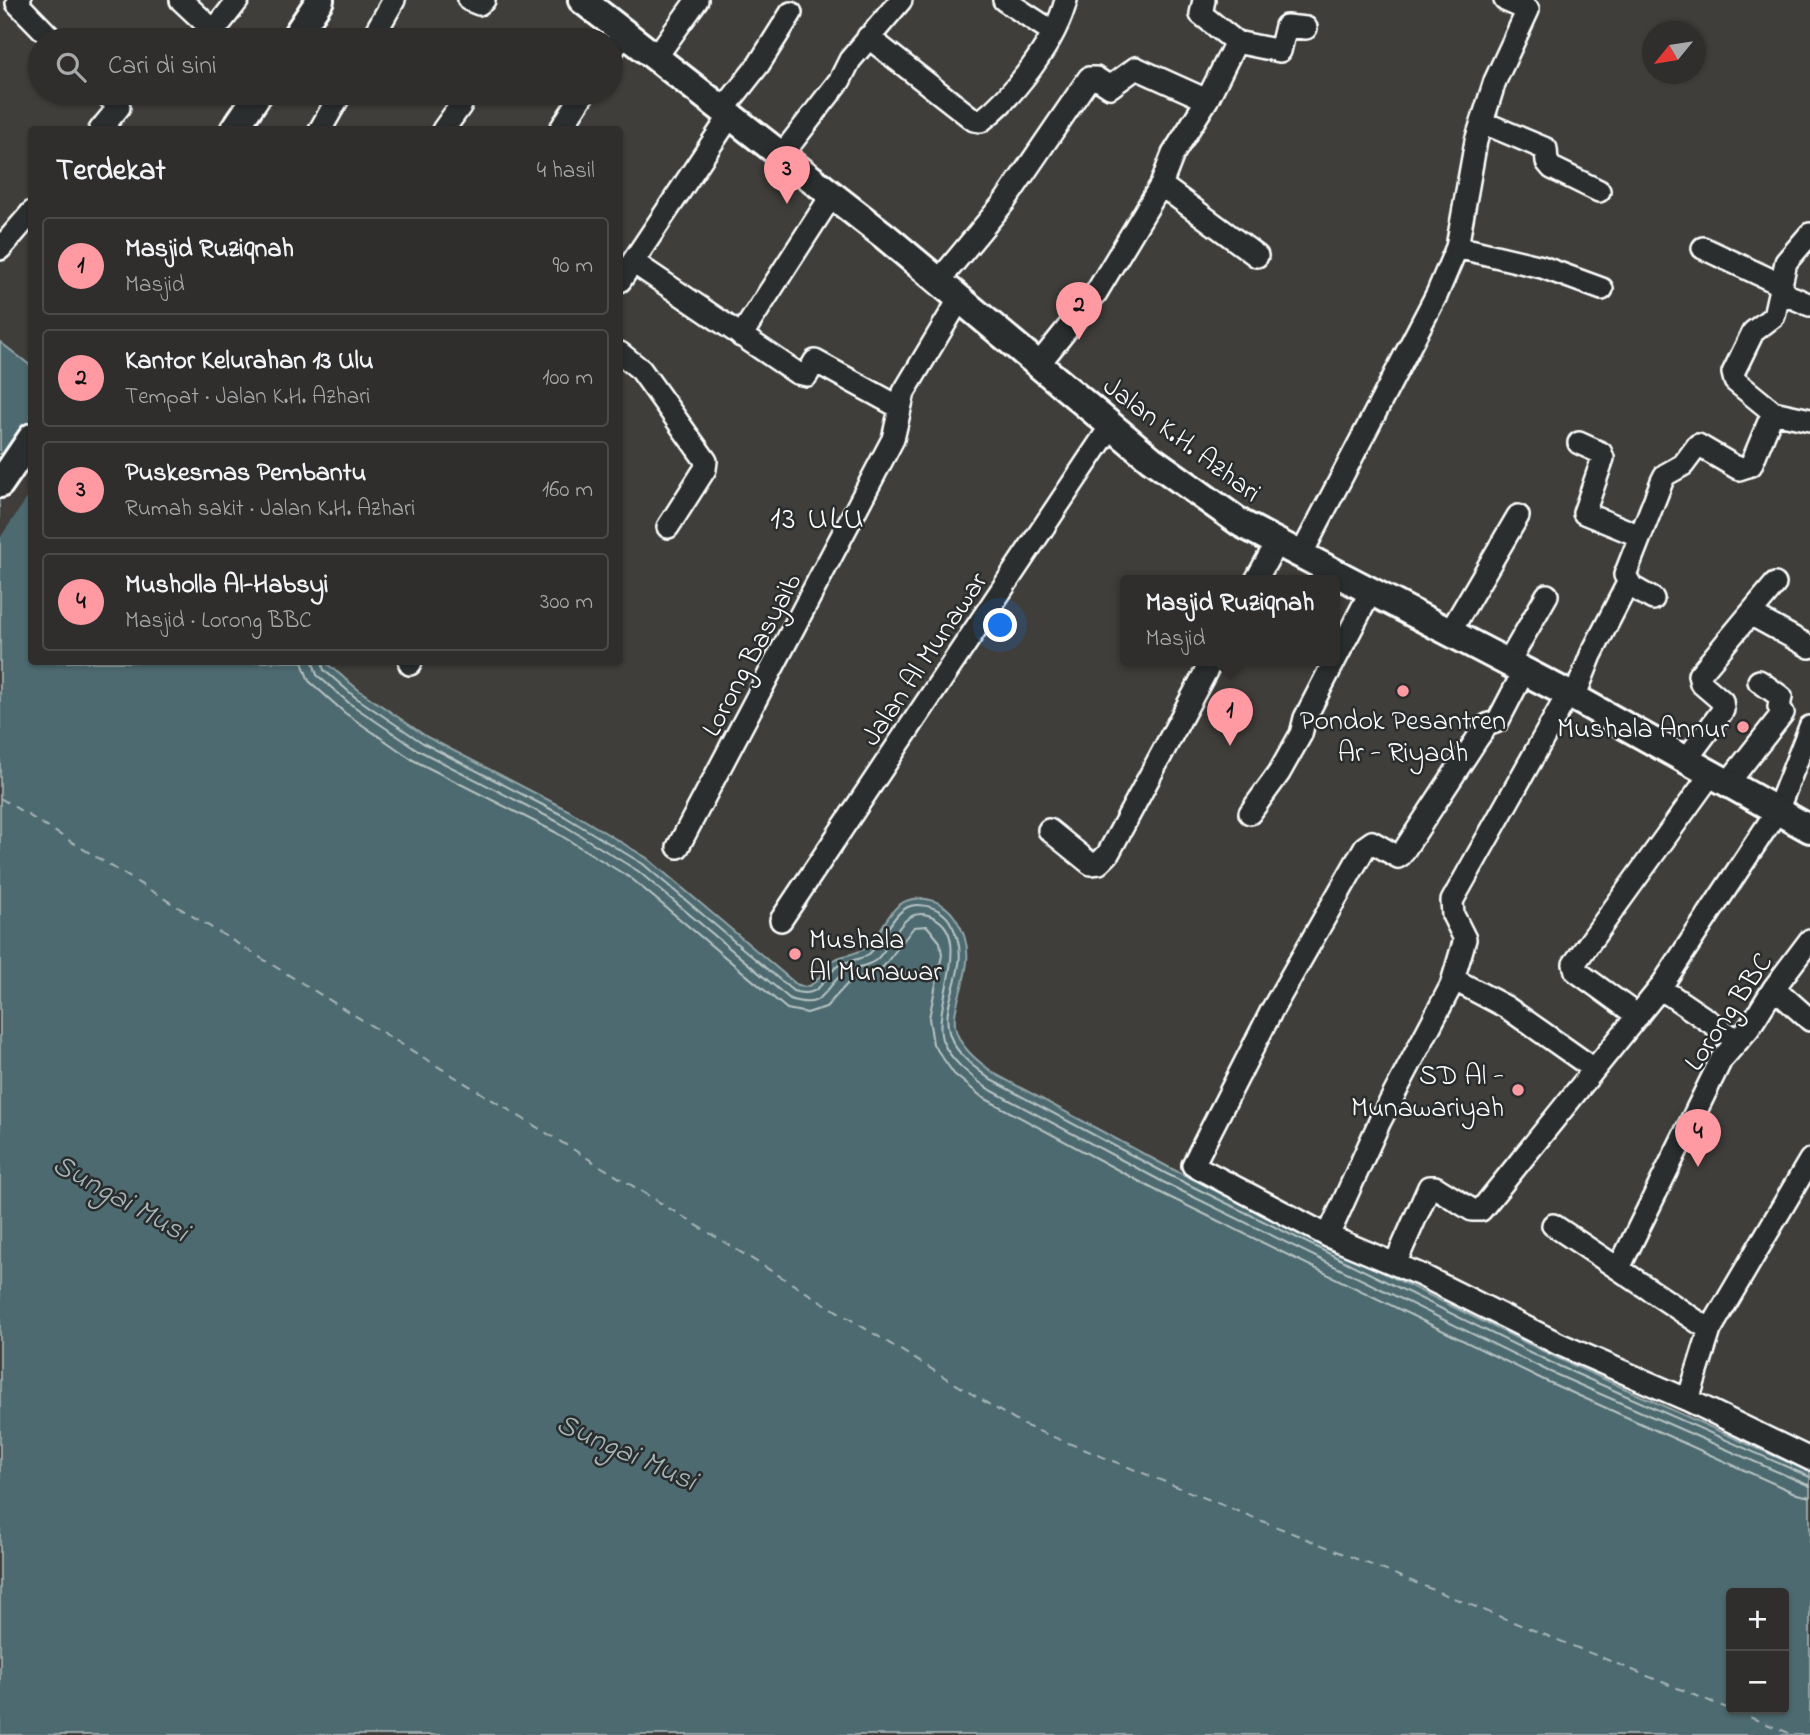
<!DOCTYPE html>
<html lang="id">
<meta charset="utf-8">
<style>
body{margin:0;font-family:"Indie Flower",sans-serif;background:#373634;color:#f1f3f6}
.controls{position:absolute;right:21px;bottom:21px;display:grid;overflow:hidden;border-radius:7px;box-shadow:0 2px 5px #0004}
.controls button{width:63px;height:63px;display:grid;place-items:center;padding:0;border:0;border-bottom:2px solid #4a4a48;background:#2f2e2c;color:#f1f3f6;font:35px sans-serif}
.compass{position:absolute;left:1642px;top:21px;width:63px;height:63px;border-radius:50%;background:#2f2e2c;box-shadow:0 2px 5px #0004;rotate:240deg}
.you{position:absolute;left:1001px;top:626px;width:24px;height:24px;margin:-18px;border:5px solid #fff;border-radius:50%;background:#1a73e8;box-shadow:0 0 0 10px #1a73e833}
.badge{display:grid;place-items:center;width:46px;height:46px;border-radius:50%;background:#ff9aa2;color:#111;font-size:23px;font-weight:700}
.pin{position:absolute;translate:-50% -58px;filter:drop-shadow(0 2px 4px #0008)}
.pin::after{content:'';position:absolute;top:37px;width:24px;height:21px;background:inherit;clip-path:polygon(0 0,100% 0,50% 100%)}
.popup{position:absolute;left:1120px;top:575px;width:220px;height:91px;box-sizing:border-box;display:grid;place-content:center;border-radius:7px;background:#2f2e2c;filter:drop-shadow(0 2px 5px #0005);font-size:23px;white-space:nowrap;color:#a7a8a9}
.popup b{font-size:26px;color:#f1f3f6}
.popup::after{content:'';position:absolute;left:50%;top:100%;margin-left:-14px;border:14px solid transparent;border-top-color:#2f2e2c}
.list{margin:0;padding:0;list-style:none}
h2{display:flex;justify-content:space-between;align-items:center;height:91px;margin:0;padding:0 28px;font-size:30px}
h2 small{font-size:23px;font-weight:400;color:#a7a8a9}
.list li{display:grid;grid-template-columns:46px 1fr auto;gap:21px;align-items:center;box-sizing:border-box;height:98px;margin:0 14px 14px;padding:0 14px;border:2px solid #4a4a48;border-radius:7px}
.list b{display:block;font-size:26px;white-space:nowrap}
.list p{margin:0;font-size:23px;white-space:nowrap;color:#a7a8a9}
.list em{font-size:23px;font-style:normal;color:#a7a8a9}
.icon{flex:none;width:38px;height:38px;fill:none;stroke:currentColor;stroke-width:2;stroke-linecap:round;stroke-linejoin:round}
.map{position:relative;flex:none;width:1810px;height:1735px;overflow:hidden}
.search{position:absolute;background:#2f2e2c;box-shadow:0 2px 5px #0004;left:28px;top:28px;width:595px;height:77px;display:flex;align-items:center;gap:18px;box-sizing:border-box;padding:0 24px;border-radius:38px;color:#a7a8a9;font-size:26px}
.panel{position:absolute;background:#2f2e2c;box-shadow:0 2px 5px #0004;left:28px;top:126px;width:595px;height:539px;border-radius:7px}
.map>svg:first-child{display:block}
.water{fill:#4d6b6f;stroke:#94a6a9;stroke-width:2;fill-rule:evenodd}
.pier{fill:#3f3e3a}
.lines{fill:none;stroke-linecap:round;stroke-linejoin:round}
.shore{stroke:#b8c4c5;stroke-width:2}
.ferry{stroke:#a6b5b7;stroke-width:2;stroke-dasharray:9 7;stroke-linecap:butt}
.minor-casing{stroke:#fff;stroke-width:26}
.tertiary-casing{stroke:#fff;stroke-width:32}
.minor{stroke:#2a2d2e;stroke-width:21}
.tertiary{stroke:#2a2d2e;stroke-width:26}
.poi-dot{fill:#ff9aa2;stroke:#2a2d2e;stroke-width:2.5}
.labels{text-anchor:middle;stroke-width:5;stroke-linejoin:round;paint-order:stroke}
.street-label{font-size:28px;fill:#fff;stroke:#2a2d2e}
.poi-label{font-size:28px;fill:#fff;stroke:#2a2d2e;text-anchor:end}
.water-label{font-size:30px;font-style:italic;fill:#a6b5b7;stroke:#2a2d2e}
.quarter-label{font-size:32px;letter-spacing:2px;fill:#fff;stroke:#2a2d2e}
</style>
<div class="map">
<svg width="1810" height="1735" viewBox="0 0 1810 1735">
<rect width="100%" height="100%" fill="#3f3e3a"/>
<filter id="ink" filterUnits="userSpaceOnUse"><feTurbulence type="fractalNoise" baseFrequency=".0143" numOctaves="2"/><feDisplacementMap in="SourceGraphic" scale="14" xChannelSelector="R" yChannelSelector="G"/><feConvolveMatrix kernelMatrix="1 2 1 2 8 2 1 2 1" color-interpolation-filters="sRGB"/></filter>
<g filter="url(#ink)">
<path class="water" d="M 0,342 L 31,366 L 32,662 L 325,662 L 360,691 L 427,737 L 568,810 L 647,858 L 796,984 L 805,987 C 820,983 820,972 831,962 C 840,954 855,956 865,948 C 888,930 888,894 926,899 C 939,901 949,908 956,919 C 987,966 943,1003 958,1036 C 965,1052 982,1064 995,1074 L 1170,1168 L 1555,1357 L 1810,1472 L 1810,1735 L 0,1735 ZM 1731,1593 L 1784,1593 L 1784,1709 L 1731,1709 Z"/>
<path class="pier" d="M 31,417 L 32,491 L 0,538 L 0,464 Z"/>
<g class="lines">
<path class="shore" d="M 302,662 L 309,681 L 345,713 L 413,760 L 555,832 L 632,879 L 787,1009 L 807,1013 L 826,1007 L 849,982 L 883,967 L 914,927 L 927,926 L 940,942 L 942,955 L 929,1018 L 933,1044 L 954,1074 L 982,1097 L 1159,1192 L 1544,1380 L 1797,1494 L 1810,1497
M 313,662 L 317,675 L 349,703 L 418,750 L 560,823 L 638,871 L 790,999 C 823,1010 822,992 842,974 C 850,967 866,968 876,960 C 893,946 900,907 928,915 C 979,931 929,1009 943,1042 C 951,1061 971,1076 987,1088 L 1163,1182 L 1548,1371 L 1810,1486
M 322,662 L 324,670 L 355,697 L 423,743 L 564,816 L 643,864 L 793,991 C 818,999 821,983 835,968 C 844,960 859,961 869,954 C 885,941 893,906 916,905 C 928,904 942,910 949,920 C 979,967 935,999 951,1038 C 958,1056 977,1069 991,1080 L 1167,1174 L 1552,1363 L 1810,1477"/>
<path class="ferry" d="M 0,798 L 1021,1424 L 1794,1735"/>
<defs>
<path id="minor" d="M 20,0 L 17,3 L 53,40
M 181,0 L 214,31 L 238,0
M 469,0 L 479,4 L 484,0
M 1004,0 L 1053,32
M 868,37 L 974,120 L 981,121 C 1014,96 1056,41 1066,0
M 371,40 L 394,0
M 1236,42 L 1280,51 L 1286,26 L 1306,28
M 611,53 L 624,33
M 656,57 L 697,0
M 723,110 L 759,64 L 791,13
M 1482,122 L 1546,149 L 1547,162 L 1552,168 L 1599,191
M 100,130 L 119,107 L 105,93
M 320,130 L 341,93
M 443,130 L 461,105
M 560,130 L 584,93
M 781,156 L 840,80 L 850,60 L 901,0
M 1161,185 L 1257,256
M 1457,247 L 1542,267 L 1602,289
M 1703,248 L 1782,285
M 0,249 L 32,212
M 633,262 L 797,373 L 807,375 L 815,361 L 899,407
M 620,281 L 730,116
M 938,282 L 1005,201 L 1089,78 L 1096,78 L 1110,87 L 1136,68 L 1207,100
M 1780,292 L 1810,305
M 741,336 L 832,195
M 620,353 L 641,370 L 706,461 L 705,469 L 668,527
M 1038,365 L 1096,293 L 1161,185 L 1173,154 L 1207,100 L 1236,42 L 1201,14 L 1204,0
M 1773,412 L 1810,420
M 1579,443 L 1601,453 L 1603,458 L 1584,513 L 1640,536
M 1301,555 L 1437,294 L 1457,247 L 1476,141 L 1495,81 L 1528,10 L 1505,0
M 1256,580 L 1276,544
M 1653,599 L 1632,587 L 1625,575 L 1662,481 L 1665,475 L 1683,465 L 1698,445 L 1739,469 L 1751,465 L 1773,412 L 1735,381 L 1733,373 L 1753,332 L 1774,316 L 1786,262 L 1810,234
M 1752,615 L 1810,647
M 1450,632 L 1518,516
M 1335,660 L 1371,591
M 1508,663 L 1547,595
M 410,664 L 411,662
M 1524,671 L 1498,721 L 1487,725 L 1477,739 L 1401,855 L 1398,857 L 1372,842 L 1365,847 L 1272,1010 L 1193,1165 L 1328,1236 L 1421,1275 L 1559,1344 L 1688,1400
M 1574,698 L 1591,655 L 1628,583
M 1686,760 L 1723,710 L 1722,701 L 1701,683 L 1699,675 L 1775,584
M 1728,783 L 1783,713 L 1779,707 L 1781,697 L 1759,681
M 1250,813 L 1279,773 L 1301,734 L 1305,718 L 1335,660
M 1049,830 L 1091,864 L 1099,863 L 1108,854 L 1212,660
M 678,847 L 893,439 L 904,392 L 959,300
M 781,920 L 1111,426
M 1453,979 L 1506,1007 L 1594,1069
M 1660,988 L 1738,1041
M 1774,988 L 1810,1020
M 1638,1016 L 1576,971 L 1574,964 L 1711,774
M 1553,1225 L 1710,1330 L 1810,1160
M 1328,1236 L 1380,1121 L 1451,986 L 1465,939 L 1453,915 L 1452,901 L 1568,694
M 1395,1264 L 1429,1187 L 1435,1187 L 1472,1210 L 1481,1210 L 1660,988 L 1777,811 L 1810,727
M 1619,1268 L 1721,1060 L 1749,1028 L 1774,988 L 1810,940
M 1710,1330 L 1688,1400 L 1810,1459"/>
<path id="tertiary" d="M 582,0 L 886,237 L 1151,459 L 1242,524 L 1568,694 L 1810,829
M 293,40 L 320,0
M 234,130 L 259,93
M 0,484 L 32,437"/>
</defs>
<use href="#minor" class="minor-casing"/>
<use href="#tertiary" class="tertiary-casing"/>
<use href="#minor" class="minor"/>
<use href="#tertiary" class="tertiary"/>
</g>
</g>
<g class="poi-dot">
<circle cx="1403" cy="691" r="7"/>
<circle cx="1743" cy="727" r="7"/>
<circle cx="795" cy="954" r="7"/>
<circle cx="1518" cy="1090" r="7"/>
</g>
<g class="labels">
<g class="street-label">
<text transform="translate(1183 438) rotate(37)" y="10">Jalan K.H. Azhari</text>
<text transform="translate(750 654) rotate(-62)" y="10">Lorong Basyaib</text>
<text transform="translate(923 658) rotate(-56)" y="10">Jalan Al Munawar</text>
<text transform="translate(1727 1011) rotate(-56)" y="10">Lorong BBC</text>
</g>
<g class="poi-label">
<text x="1403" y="729" text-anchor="middle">Pondok Pesantren<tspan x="1403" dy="32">Ar - Riyadh</tspan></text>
<text x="1729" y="737">Mushala Annur</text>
<text x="809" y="948" text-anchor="start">Mushala<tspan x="809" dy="32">Al Munawar</tspan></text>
<text x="1504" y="1084">SD Al -<tspan x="1504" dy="32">Munawariyah</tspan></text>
</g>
<g class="water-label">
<text transform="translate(121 1197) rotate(29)" y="10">Sungai Musi</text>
<text transform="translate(627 1451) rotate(24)" y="10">Sungai Musi</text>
</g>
<g class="quarter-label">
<text x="818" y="528">13 ULU</text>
</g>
</g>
</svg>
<div class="controls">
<button>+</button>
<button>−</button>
</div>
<svg class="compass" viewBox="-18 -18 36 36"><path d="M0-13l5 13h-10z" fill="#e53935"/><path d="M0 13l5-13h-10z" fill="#a7a8a9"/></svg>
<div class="you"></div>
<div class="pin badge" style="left:1230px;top:746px">1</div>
<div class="popup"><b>Masjid Ruziqnah</b>Masjid</div>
<div class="pin badge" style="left:1079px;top:340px">2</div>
<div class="pin badge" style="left:787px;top:204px">3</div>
<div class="pin badge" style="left:1698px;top:1167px">4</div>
<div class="search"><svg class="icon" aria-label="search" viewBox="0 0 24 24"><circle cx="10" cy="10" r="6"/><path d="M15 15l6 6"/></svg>Cari di sini</div>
<section class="panel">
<h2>Terdekat<small>4 hasil</small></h2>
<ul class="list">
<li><span class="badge">1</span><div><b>Masjid Ruziqnah</b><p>Masjid</p></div><em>90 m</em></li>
<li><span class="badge">2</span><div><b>Kantor Kelurahan 13 Ulu</b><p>Tempat · Jalan K.H. Azhari</p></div><em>100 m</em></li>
<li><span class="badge">3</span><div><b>Puskesmas Pembantu</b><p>Rumah sakit · Jalan K.H. Azhari</p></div><em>160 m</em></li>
<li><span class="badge">4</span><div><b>Musholla Al-Habsyi</b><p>Masjid · Lorong BBC</p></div><em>300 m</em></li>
</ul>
</section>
</div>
